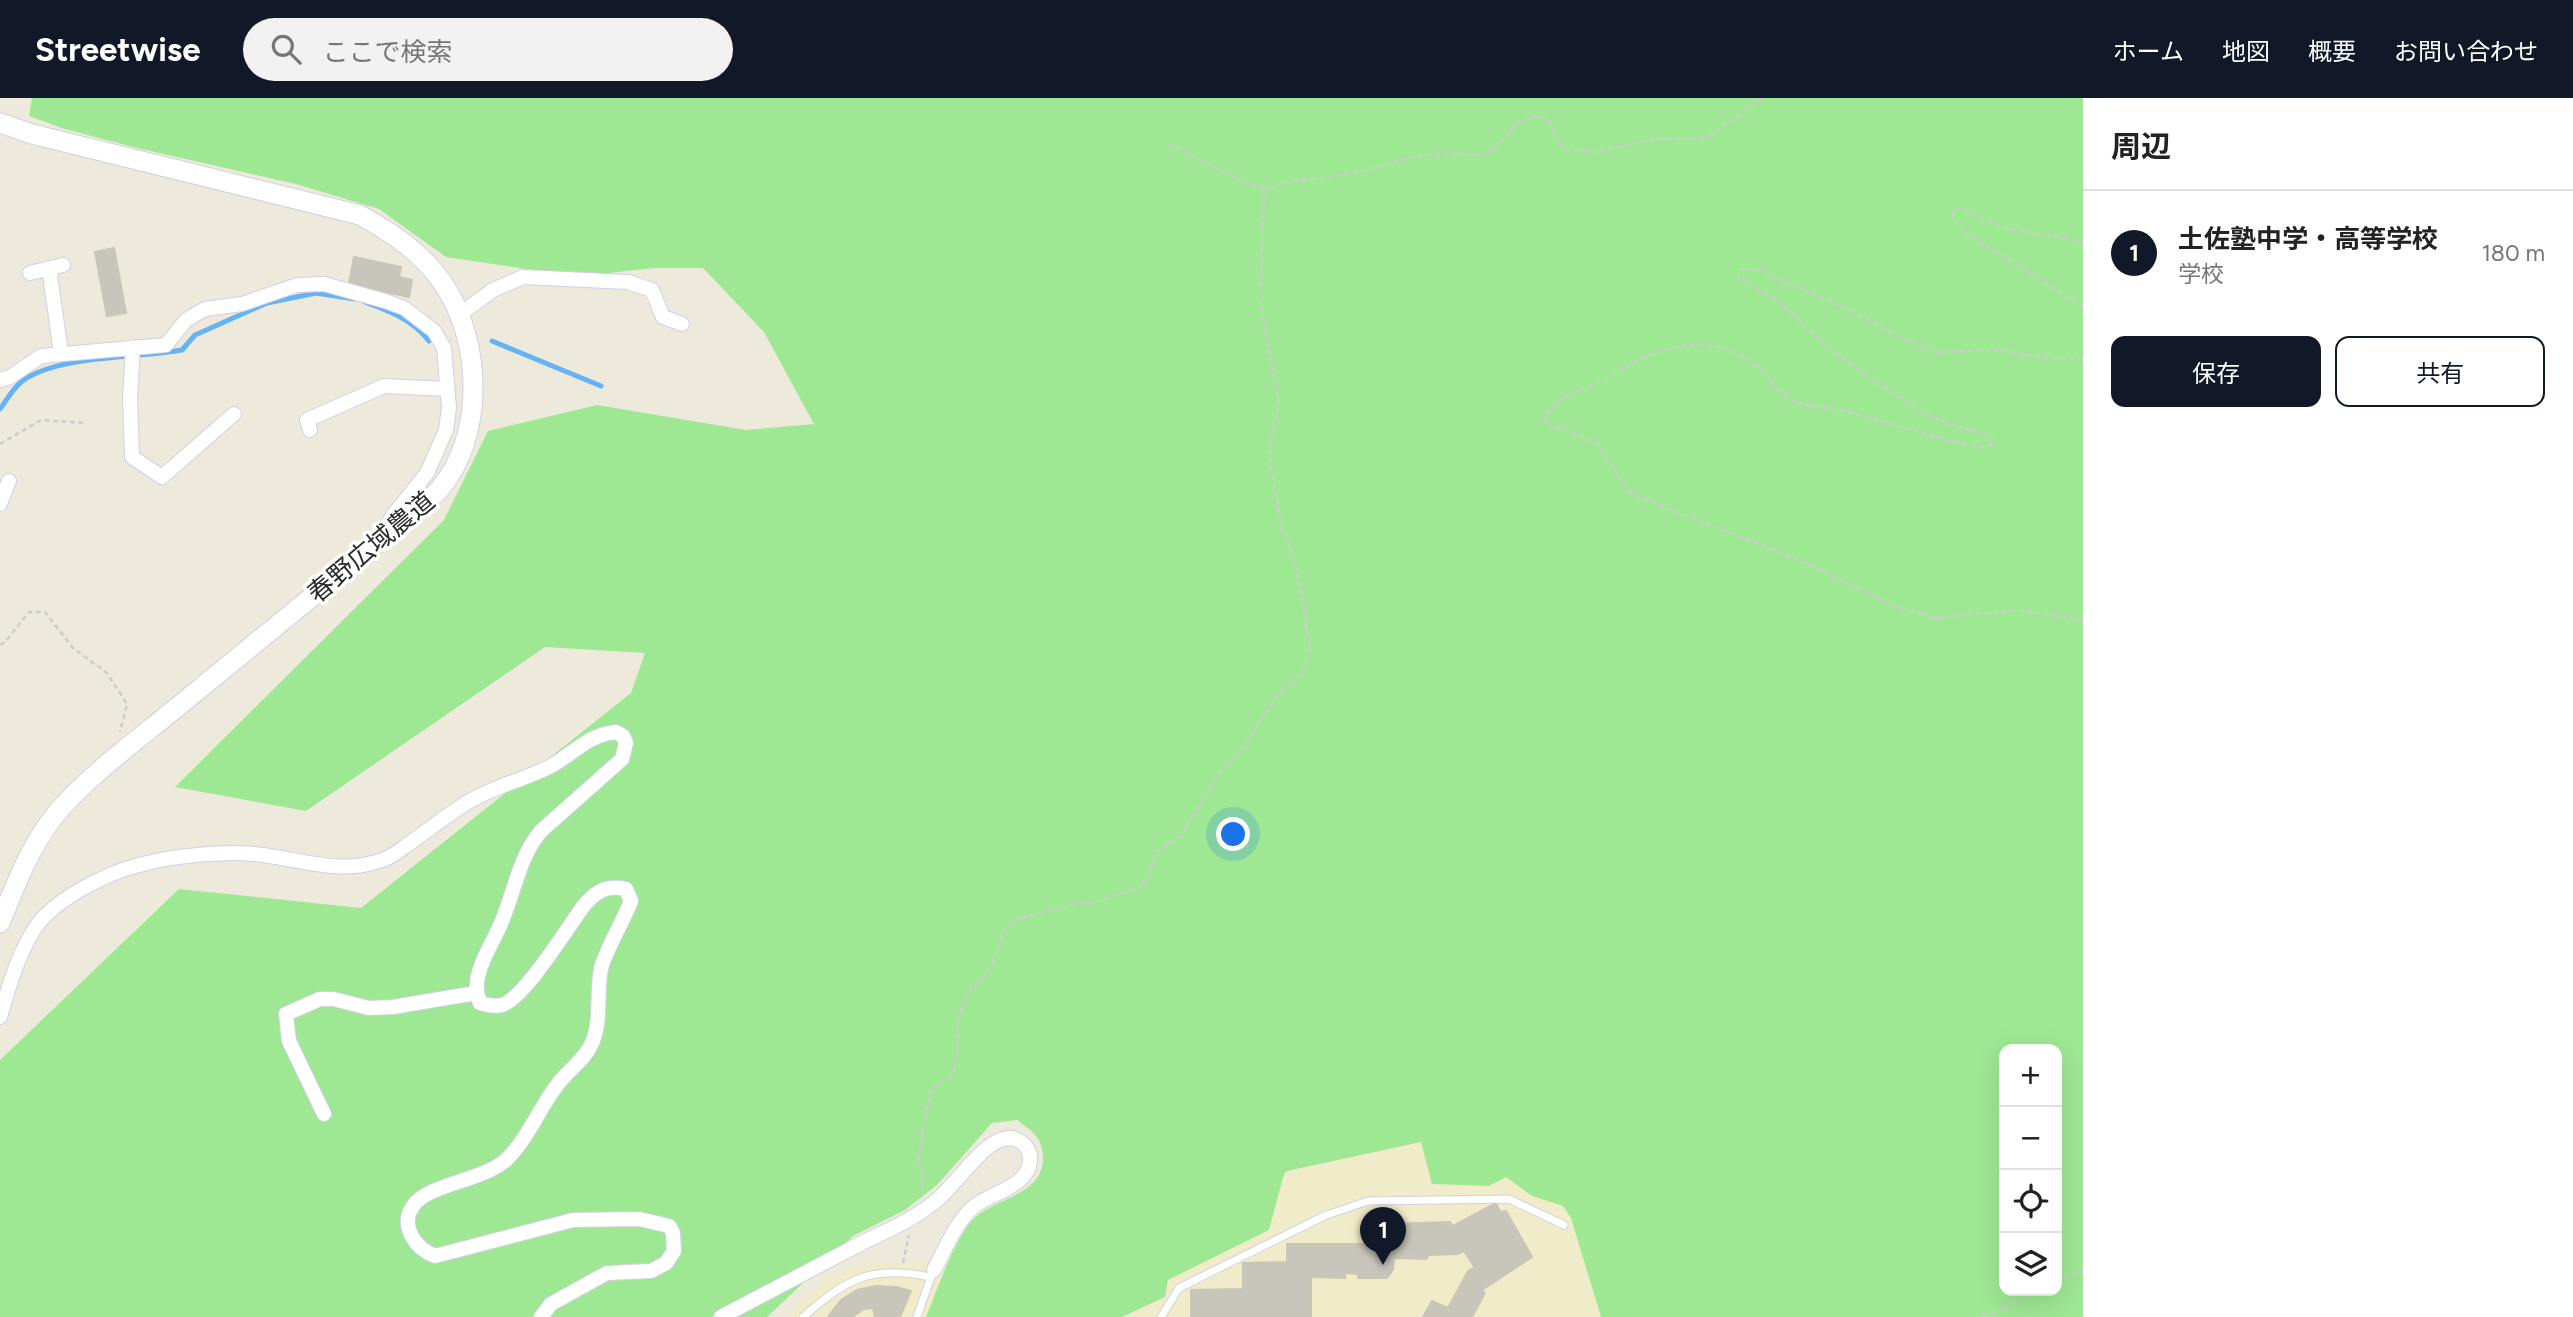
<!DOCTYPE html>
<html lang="ja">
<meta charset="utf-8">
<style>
body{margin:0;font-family:Figtree,"Noto Sans JP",sans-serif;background:#f2f2f2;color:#222}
.controls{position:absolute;right:21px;bottom:21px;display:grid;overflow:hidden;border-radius:14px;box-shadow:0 7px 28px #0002}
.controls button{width:63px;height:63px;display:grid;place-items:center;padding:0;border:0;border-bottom:2px solid #e0e0e0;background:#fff;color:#222;font:35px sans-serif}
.you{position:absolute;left:1234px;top:737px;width:24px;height:24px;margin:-18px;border:5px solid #fff;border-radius:50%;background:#1a73e8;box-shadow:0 0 0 10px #1a73e833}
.badge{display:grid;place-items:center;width:46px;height:46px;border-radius:50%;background:#111827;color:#fff;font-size:23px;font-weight:700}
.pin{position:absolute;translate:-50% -58px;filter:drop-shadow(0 2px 4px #0008)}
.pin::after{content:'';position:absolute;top:37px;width:24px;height:21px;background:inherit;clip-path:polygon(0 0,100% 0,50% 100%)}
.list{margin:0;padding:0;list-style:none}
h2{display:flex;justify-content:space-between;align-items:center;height:91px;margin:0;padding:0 28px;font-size:30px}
h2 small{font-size:23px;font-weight:400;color:#767676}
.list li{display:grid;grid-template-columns:46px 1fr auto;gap:21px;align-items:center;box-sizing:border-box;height:126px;padding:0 28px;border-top:2px solid #e0e0e0}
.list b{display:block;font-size:26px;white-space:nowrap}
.list p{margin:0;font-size:23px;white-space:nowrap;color:#767676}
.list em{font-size:23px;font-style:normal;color:#767676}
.actions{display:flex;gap:14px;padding:21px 28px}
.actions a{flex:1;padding:16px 0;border:2px solid #111827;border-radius:14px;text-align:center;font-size:24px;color:#111827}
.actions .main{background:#111827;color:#fff}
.icon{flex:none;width:38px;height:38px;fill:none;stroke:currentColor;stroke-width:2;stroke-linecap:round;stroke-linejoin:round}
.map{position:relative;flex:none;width:2083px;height:1219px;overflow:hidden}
header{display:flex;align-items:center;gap:42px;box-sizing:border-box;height:98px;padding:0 35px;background:#111827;color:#fff}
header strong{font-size:33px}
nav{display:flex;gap:38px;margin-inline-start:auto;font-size:24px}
.search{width:490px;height:63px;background:#f2f2f2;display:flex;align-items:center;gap:18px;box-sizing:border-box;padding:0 24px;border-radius:38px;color:#767676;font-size:26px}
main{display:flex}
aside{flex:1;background:#fff}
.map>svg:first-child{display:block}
.education{fill:#f0ecc9}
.green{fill:#9ee893;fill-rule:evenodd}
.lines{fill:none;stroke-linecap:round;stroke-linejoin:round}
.stream{stroke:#66b2f7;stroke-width:5}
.building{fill:#c8c6ba;stroke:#c9c6b4;stroke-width:2}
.lane-casing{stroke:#d1d0e4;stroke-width:9}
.street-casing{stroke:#d1d0e4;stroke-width:16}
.secondary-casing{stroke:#d1d0e4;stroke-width:21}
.path{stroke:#ccc;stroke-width:2.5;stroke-dasharray:5 3.5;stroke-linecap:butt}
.lane{stroke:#fff;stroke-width:7}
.street{stroke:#fff;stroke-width:14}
.secondary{stroke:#fff;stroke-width:19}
.labels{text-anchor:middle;stroke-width:7;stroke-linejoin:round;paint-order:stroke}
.street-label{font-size:26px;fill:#2a2a2a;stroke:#fff}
</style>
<header>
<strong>Streetwise</strong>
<div class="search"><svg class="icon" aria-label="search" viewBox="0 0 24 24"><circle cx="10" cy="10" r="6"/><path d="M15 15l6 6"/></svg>ここで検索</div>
<nav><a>ホーム</a><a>地図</a><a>概要</a><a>お問い合わせ</a></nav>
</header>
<main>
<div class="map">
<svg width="2083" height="1219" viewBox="0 0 2083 1219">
<rect width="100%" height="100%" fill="#ede9db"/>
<path class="education" d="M 1425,1027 L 1505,1071 L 1573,1105 L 1607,1219 L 1088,1219 L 1273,1057 Z
M 923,1164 L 1078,1219 L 787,1219 L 825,1183 L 859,1167 Z"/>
<path class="green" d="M 32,0 L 2083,0 L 2083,1219 L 1601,1219 L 1571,1120 L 1563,1108 L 1532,1098 L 1506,1079 L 1489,1088 L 1432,1086 L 1421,1044 L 1287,1073 L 1284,1076 L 1269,1132 L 1168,1182 L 1165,1199 L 1122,1219 L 926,1219 C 938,1190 951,1150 970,1125 C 990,1099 1043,1100 1043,1060 C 1043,1040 1032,1033 1017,1022 L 992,1025 L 937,1087 L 905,1112 L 853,1138 L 767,1219 L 0,1219 L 0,962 L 179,791 L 361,810 L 631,595 L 645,555 L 545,549 L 306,713 L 175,689 L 444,422 L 488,333 L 597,307 L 746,332 L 814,326 L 764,234 L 703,170 L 655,170 L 598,176 L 526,171 L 446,159 L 379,111 L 296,86 L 133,49 L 65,31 L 29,18 ZM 2004,951 L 2057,951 L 2057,1193 L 2004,1193 Z"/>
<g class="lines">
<path class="stream" d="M 365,204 C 389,213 412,221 429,243
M 492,243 L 601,288
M 0,311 C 6,303 12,292 20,285 C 52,257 140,260 182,252 L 195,237 L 267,205 L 316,195 L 355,201"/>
</g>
<path class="building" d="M 114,150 L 126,215 L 107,218 L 95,154 Z
M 354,159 L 401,169 L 399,179 L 412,182 L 409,199 L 349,186 Z
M 1496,1105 L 1500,1114 L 1506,1113 L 1532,1159 L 1482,1192 L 1485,1195 L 1472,1219 L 1423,1219 L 1432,1203 L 1448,1210 L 1468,1173 L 1475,1170 L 1464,1153 L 1458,1156 L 1428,1157 L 1427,1161 L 1394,1160 L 1393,1172 L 1387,1180 L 1358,1180 L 1358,1176 L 1345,1175 L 1345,1180 L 1311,1179 L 1311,1219 L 1191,1219 L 1191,1192 L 1243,1191 L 1243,1165 L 1287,1164 L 1287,1146 L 1371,1146 L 1389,1126 L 1450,1124 L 1453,1128 Z
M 876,1188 L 896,1189 L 911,1193 L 900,1219 L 875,1219 L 873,1210 L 864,1211 L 852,1219 L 828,1219 L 841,1202 L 857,1192 Z"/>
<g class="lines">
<defs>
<path id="lane" d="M 803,1219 C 848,1180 870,1167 931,1179
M 917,1219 L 932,1176
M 1161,1219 L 1179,1190 L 1324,1118 L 1368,1103 L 1509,1101 L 1564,1127"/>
<path id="street" d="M 49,170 L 61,255
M 30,175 L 63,167
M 459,217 L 493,192 L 523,179 L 628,184 L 652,192 L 663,219 L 682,226
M 133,249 L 130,300 L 132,359 L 162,379 L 234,316
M 0,282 L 10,279 L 41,258 L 166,247 L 186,222 L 205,211 L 242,206 L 297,187 L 324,186 L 385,203 L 404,210 L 434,233 L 444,250 L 449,310 L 446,332 L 427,375 L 391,420 L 386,437
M 310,332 L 307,322 L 384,288 L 447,291
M 0,406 L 9,383
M 0,919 C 8,891 17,860 32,835 C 49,803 108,774 143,766 C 171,758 224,753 254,756 C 300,760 338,779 385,761 C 393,758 400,752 407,747 C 427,733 447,717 468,704 C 494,688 524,682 551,668 C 573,656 589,636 616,634 L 623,638 L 626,645 L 622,661 L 541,733 C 519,759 515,792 502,823 C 494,843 480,862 477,884 C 476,892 477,897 480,905 C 488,907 494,909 502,907 C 525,900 569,827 585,806 C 598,792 607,787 626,791 L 631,803 C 624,822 604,855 601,871 C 596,895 602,922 592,945 C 585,962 568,972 558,986 C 539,1010 529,1039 507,1061 C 484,1083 427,1086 413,1108 C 399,1128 416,1151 435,1158 L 573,1122 L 639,1121 L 669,1128 L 673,1135 L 674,1153 L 666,1165 L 651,1173 L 607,1175 L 551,1206 L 541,1219
M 324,1016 L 289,943 L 286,916 L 320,901 L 333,901 L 369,910 L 393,909 L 476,895
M 721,1219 C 767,1195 813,1171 858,1147 C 885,1133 914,1122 937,1102 C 956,1086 981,1047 1003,1041 C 1018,1037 1032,1049 1030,1064 C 1026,1092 985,1095 969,1113 C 954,1129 944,1153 934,1172"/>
<path id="secondary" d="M 0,25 L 32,36 L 360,117 C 392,135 423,155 444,187 C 482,244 485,338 439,392 C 431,401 420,408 411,416 C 390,435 368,453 346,471 C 288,519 229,567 170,615 C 133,645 94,674 62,709 C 32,742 17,784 0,825"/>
</defs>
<use href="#lane" class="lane-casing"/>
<use href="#street" class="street-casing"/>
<use href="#secondary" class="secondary-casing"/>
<path class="path" d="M 1168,46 L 1247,85 L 1267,91
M 2083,147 C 2058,137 2033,136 2008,130 C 1991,126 1978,117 1962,110 L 1959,110 L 1953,116 L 1956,126 L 1966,136 L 2029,174 L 2083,210
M 2083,261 L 2045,260 L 2002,252 L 1936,254 L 1897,238 L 1853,213 L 1758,172 L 1741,171 L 1738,179 L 1775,201 L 1825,247 L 1874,283 L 1926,316 L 1948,326 L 1988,337 L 1993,341 L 1992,346 C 1983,353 1968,347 1957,344 C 1917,334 1879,322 1839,312 C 1823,308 1808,310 1792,302 C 1781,296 1775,285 1766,277 C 1749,260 1729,248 1705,247 C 1663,245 1637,264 1602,282 C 1582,293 1556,299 1544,318 L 1546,325 L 1596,344 L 1628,393 L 1638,399 L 1783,455 L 1899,510 L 1935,520 L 2019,512 L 2083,522
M 0,346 L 41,322 L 85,325
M 0,547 L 5,544 L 29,514 L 45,514 L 73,550 L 107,575 L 127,606 L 120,634
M 923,1096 L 922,1074 L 918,1066 L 930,994 L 938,986 L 949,981 L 954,973 L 957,954 L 957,922 L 972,887 L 986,876 L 994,863 L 1004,830 L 1018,821 L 1077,806 L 1093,805 L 1140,789 L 1148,780 L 1155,755 L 1180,739 L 1219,676 L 1243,651 L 1277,597 L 1302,576 L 1306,564 L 1309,545 L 1303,503 L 1294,459 L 1281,425 L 1271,369 L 1270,344 L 1279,306 L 1260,202 L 1264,93 C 1281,81 1330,80 1353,75 C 1383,68 1411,58 1442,55 C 1455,54 1471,59 1484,55 C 1503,51 1512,21 1535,19 C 1557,17 1553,42 1565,52 L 1595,54 L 1654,41 L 1701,40 L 1710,37 L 1763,0
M 903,1165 L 909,1137
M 2057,1185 L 2083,1170
M 1982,1219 L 2040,1193"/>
<use href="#lane" class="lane"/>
<use href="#street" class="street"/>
<use href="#secondary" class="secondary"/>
</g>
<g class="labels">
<g class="street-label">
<text transform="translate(371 449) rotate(-40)" y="9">春野広域農道</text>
</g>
</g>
</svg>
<div class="controls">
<button>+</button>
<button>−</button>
<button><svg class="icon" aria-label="locate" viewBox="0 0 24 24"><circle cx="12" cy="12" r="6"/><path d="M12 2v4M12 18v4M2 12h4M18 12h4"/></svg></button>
<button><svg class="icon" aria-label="layers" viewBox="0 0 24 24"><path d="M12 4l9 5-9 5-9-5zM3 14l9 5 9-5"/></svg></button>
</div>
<div class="you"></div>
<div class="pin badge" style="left:1383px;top:1167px">1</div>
</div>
<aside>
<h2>周辺<small></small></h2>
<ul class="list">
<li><span class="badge">1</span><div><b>土佐塾中学・高等学校</b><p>学校</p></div><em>180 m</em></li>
</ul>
<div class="actions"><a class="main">保存</a><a>共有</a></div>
</aside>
</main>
